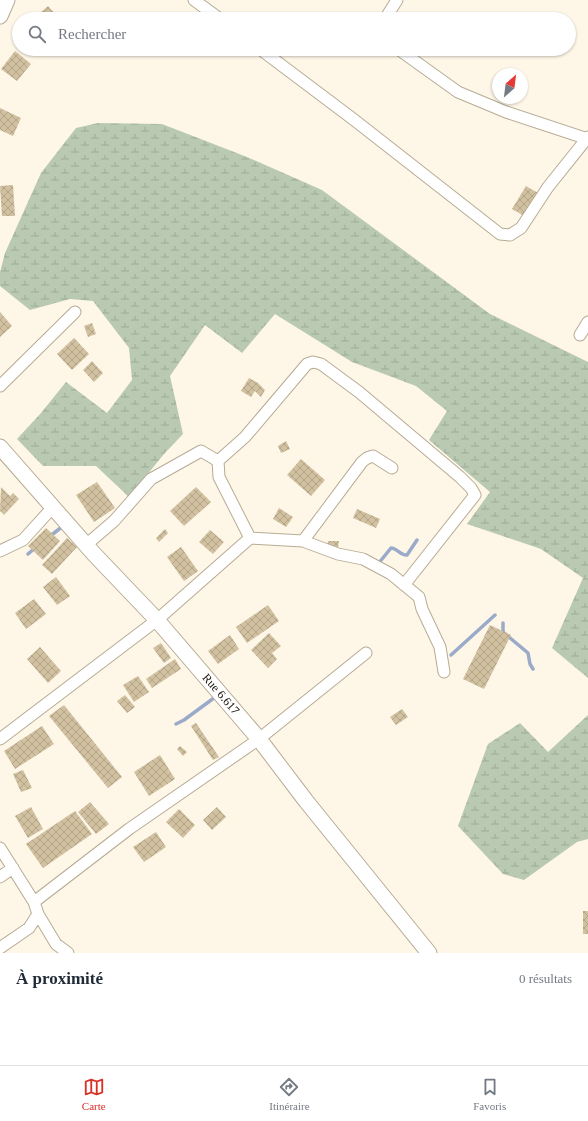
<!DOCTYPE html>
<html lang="fr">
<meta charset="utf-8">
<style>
body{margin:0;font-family:"Times New Roman",serif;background:#f6f6f7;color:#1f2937}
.compass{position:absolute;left:492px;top:68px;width:36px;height:36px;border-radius:50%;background:#fff;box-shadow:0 1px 3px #0004;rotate:28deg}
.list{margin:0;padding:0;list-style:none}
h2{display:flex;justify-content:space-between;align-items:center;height:52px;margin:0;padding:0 16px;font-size:17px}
h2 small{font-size:13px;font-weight:400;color:#747a83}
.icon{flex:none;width:22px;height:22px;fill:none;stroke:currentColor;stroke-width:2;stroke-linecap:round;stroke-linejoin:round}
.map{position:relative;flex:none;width:588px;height:953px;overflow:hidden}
.search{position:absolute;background:#fff;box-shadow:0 1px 3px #0004;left:12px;right:12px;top:12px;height:44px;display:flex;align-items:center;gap:10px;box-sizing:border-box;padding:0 14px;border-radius:22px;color:#747a83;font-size:15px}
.sheet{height:112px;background:#fff}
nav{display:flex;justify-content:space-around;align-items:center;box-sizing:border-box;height:56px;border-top:1px solid #e0e1e3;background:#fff;font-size:11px;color:#747a83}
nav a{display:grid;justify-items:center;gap:2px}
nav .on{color:#d93025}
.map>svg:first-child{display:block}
.wetland{fill:url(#wetland-marsh)}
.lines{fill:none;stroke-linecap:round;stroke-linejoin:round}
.stream{stroke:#9baac9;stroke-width:3.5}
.building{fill:url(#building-cross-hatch)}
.street-casing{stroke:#b7ab94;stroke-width:13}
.secondary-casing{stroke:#b7ab94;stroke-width:17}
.street{stroke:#fff;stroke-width:11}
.secondary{stroke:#fff;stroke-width:15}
.labels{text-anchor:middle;stroke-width:3;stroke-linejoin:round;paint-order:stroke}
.street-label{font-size:12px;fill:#151008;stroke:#fff}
</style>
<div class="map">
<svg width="588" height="953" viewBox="0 0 588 953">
<defs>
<pattern id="wetland-marsh" width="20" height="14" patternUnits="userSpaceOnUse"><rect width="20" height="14" fill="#b9c9b2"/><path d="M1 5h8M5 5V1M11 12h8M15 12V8" fill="none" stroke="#9eac98"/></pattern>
<pattern id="building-cross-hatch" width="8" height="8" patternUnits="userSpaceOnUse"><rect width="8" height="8" fill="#d1c1a0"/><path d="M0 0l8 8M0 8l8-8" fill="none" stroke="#b3a588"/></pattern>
</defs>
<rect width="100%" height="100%" fill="#fef7e8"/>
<path class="wetland" d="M 98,123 L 162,124 L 247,157 L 322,190 L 490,314 L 588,362 L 588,678 L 552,648 L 583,578 L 541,549 L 467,524 L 490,492 L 429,440 L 447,411 L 416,386 L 352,362 L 275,314 L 242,353 L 205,325 L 170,376 L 183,434 L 164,454 L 129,497 L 96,466 L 43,466 L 17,439 L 41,413 L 66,382 L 107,413 L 132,380 L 129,348 L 93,301 L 70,299 L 30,310 L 0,286 L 0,272 L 5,253 L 41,173 L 76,128 Z
M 588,715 L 588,839 L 577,842 L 524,880 L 503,874 L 458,826 L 488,744 L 520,723 L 548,752 Z"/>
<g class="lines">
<path class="stream" d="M 49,537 L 63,526
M 28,554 L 35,548
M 378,564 L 391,548 C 397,548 401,556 407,555 L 417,540
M 503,623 L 503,632 L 528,653 L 530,664 L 533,669
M 451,655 L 495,615
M 176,724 L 184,720 L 218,695"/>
</g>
<path class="building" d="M 48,6 L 59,18 L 33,19 Z
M 15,51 L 31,64 L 17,81 L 1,69 Z
M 0,108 L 21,118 L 13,136 L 0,130 Z
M 13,185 L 15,216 L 2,216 L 0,186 Z
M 526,186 L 538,193 L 524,216 L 512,209 Z
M 0,312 L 12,326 L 0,337 Z
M 92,323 L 96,334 L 88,337 L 84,326 Z
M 74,338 L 89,354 L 72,370 L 57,354 Z
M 92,361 L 103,373 L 94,382 L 83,370 Z
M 249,378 L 258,383 L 265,390 L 261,397 L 255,391 L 251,397 L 241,391 Z
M 286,441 L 290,449 L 281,453 L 278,446 Z
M 301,459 L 325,480 L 311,496 L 287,475 Z
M 97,482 L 115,508 L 94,522 L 76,495 Z
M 1,487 L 10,496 L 13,493 L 19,499 L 4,515 L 0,511 Z
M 196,487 L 211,502 L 184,526 L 170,511 Z
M 279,508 L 293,517 L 286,527 L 273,519 Z
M 357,509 L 380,519 L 376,528 L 353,518 Z
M 46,528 L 60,541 L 43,560 L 28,546 Z
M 165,529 L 168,533 L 159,542 L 156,538 Z
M 210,530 L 224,542 L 213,554 L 199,542 Z
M 67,538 L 77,547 L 52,574 L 42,565 Z
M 328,541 L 339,541 L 338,548 L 327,547 Z
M 181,547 L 198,571 L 184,581 L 167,557 Z
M 56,577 L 70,596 L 57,605 L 43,587 Z
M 34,599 L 46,614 L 26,629 L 15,613 Z
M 268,605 L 279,621 L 247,643 L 236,627 Z
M 490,625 L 511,635 L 484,689 L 463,679 Z
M 269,633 L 281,646 L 272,653 L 277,659 L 268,668 L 251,650 Z
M 230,635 L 239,649 L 218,664 L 208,651 Z
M 161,643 L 171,658 L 164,663 L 153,648 Z
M 40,647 L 61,671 L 48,683 L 27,659 Z
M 175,659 L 181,669 L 152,688 L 146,679 Z
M 138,676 L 149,692 L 134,702 L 123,685 Z
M 125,695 L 135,707 L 127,713 L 117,701 Z
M 64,705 L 122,777 L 108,788 L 49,716 Z
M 402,709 L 408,717 L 396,725 L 390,717 Z
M 196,723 L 219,757 L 213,760 L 191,726 Z
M 42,726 L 54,744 L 15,769 L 4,751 Z
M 180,746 L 187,752 L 183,756 L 177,749 Z
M 160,755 L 175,779 L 149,796 L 134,772 Z
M 23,770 L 32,788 L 21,792 L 13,774 Z
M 90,802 L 109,824 L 96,834 L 78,812 Z
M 31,807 L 43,829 L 28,838 L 15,816 Z
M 217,807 L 226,817 L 212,830 L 203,820 Z
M 179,809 L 195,825 L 183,838 L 166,822 Z
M 75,811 L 92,834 L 43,868 L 26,844 Z
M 156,832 L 166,847 L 144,862 L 133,847 Z
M 583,911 L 588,911 L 588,934 L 583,934 Z"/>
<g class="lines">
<defs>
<path id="street" d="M 194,0 L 220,19
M 385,19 L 397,0
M 260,49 L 353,119 L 500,234 L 510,235 L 521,228 L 548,187 L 588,137
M 398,49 L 458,92 L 506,112 L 588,139
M 580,335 L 588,322
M 0,386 L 75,312
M 218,461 L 219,477 L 250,538
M 303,541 L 362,462 L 367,458 L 373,456 L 392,468
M 86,545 L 114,521 L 151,479 L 201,451 L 218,461 L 245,437 L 307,364 L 313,362 L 321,364 L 359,392 L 460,477 L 471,488 L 475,495 L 404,585
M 0,551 L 23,540 L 53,507
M 0,739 L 157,620 L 250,538 L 303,541 L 338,554 L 363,559 L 391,574 L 419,597 L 422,609 L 440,647 L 444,672
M 0,848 L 34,902 L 38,914 L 29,928 L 0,948
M 0,877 L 13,868
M 34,902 L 129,829 L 259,739 L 366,653
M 38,914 L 56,944 L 68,953"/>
<path id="secondary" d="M 0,16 L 7,0
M 0,447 L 94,554 L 157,620 L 259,739 L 306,801 L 429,953"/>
</defs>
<use href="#street" class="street-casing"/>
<use href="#secondary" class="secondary-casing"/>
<use href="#street" class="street"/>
<use href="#secondary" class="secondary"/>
</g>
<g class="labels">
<g class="street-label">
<text transform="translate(221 694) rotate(49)" y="4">Rue 6.617</text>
</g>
</g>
</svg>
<svg class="compass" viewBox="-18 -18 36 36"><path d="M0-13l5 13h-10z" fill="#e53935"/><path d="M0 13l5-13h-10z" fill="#747a83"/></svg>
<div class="search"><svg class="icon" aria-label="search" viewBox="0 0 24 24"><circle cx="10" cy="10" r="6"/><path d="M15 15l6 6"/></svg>Rechercher</div>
</div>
<section class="sheet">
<h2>À proximité<small>0 résultats</small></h2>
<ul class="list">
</ul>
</section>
<nav>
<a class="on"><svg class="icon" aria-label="map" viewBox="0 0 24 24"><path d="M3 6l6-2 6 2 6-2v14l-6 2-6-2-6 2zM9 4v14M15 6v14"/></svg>Carte</a>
<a><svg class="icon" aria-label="directions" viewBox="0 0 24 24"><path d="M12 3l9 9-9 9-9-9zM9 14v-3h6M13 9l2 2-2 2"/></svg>Itinéraire</a>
<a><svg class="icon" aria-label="saved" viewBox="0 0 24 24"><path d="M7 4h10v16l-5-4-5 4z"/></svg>Favoris</a>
</nav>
